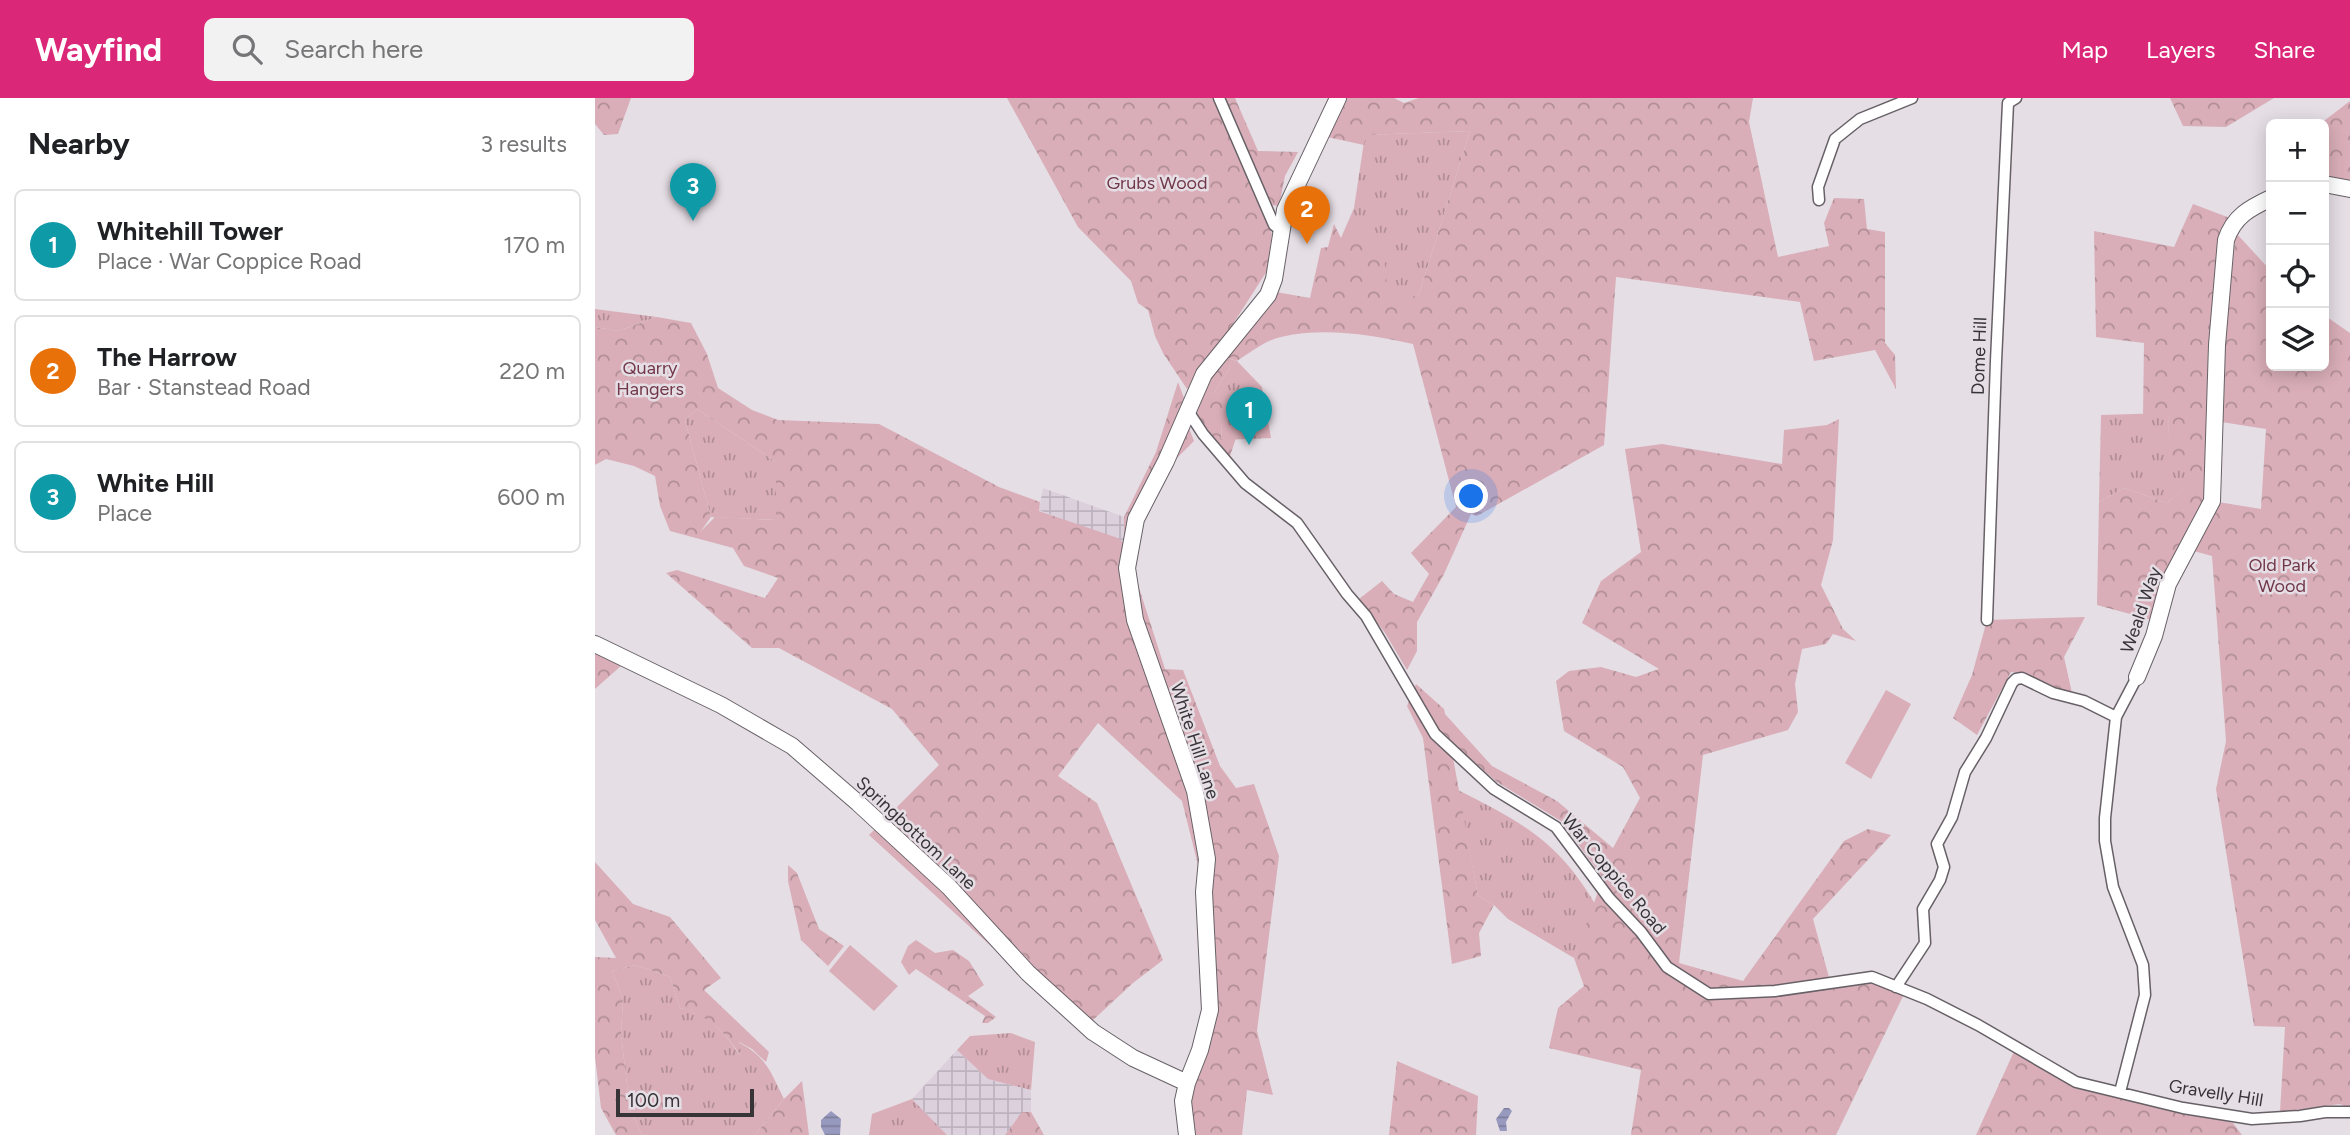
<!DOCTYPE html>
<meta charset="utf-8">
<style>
body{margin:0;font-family:Figtree,sans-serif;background:#f2f2f2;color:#202124}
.controls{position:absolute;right:21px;top:21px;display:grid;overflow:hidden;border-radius:10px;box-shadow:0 4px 18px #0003}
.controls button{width:63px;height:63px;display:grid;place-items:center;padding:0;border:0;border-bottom:2px solid #e0e0e0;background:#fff;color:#202124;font:35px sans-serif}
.scale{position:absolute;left:21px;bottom:18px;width:138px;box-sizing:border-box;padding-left:7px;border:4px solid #373437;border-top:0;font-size:19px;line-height:24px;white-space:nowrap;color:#373437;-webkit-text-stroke:5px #e5dee5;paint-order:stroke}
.you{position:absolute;left:877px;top:399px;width:24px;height:24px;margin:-18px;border:5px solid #fff;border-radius:50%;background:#1a73e8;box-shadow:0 0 0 10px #1a73e833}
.badge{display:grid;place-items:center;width:46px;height:46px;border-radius:50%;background:#db2777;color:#fff;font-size:23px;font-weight:700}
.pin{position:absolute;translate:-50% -58px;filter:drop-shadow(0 2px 4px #0008)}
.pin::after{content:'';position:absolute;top:37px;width:24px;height:21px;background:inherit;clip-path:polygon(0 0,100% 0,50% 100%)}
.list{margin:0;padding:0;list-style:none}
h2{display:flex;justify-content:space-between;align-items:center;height:91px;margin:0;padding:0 28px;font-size:30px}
h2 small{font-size:23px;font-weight:400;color:#757577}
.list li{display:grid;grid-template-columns:46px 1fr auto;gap:21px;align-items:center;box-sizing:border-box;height:112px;margin:0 14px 14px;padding:0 14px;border:2px solid #e0e0e0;border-radius:10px}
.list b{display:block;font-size:26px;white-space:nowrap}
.list p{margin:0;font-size:23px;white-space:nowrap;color:#757577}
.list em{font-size:23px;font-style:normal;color:#757577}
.icon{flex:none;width:38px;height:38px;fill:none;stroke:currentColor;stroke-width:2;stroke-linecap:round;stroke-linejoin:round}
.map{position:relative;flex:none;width:1755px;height:1037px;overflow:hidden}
header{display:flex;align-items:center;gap:42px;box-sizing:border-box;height:98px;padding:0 35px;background:#db2777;color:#fff}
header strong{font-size:33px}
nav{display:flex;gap:38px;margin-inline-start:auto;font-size:24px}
.search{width:490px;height:63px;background:#f2f2f2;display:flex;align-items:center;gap:18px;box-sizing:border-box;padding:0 24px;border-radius:10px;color:#757577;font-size:26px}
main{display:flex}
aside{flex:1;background:#fff}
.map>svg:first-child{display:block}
.industrial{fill:url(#industrial-grid)}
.grass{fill:url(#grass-tufts)}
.forest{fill:url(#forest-crowns);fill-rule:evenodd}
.park{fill:#d9aeb8}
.water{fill:url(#water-rules)}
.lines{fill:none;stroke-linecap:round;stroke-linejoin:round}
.street-casing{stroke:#676167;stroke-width:13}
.secondary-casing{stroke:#676167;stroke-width:18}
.street{stroke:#fff;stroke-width:10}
.secondary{stroke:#fff;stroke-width:16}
.labels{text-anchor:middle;stroke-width:5;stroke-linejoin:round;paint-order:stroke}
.park-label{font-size:18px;fill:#723849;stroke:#e5dee5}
.street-label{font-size:18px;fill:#373437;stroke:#e5dee5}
</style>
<header>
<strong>Wayfind</strong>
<div class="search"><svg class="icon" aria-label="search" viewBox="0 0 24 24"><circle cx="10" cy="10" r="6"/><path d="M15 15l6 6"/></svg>Search here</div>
<nav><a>Map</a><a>Layers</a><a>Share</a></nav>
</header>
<main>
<aside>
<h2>Nearby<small>3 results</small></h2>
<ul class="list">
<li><span class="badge" style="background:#0f9aa8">1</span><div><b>Whitehill Tower</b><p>Place · War Coppice Road</p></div><em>170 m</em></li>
<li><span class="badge" style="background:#e8710a">2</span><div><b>The Harrow</b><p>Bar · Stanstead Road</p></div><em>220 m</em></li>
<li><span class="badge" style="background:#0f9aa8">3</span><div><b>White Hill</b><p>Place</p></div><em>600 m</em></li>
</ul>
</aside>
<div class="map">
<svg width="1755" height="1037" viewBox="0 0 1755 1037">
<defs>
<pattern id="industrial-grid" width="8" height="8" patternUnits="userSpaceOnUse" patternTransform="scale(1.75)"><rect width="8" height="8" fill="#dcd0dd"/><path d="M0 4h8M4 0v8" fill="none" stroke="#bdb3be"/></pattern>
<pattern id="grass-tufts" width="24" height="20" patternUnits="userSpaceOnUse" patternTransform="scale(1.75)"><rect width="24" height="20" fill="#d9aeb8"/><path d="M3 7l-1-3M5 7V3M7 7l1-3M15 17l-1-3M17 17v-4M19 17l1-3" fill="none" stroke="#b18e96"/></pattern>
<pattern id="forest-crowns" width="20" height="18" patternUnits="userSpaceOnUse" patternTransform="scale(1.75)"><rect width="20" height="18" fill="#d9aeb8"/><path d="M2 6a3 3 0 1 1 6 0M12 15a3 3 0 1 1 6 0" fill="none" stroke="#b18e96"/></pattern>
<pattern id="water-rules" width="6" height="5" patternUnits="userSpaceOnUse" patternTransform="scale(1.75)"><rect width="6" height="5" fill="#9899be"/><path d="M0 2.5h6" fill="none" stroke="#7d7e9b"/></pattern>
</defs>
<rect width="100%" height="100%" fill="#e5dee5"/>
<path class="industrial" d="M 448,390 L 529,419 L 529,446 L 444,412 Z
M 362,952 L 393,981 L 436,992 L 436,1014 L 427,1015 L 410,1037 L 352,1037 L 317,1001 Z"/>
<path class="grass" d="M 875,33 L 824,196 L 794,209 L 746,140 L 759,110 L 770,37 Z
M 0,211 L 62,219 L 23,233 L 0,229 Z
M 632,260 L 642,263 L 667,289 L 676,340 L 626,342 L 627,325 L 618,296 L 635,270 Z
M 102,311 L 181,364 L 181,422 L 116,419 L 90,322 Z
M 1573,315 L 1575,366 L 1601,379 L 1572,405 L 1529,390 L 1504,404 L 1506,317 Z
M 863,692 C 926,724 963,743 1000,806 L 979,860 L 913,821 L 899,807 L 883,798 Z
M 40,867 L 75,879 L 85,910 C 116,918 127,932 145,957 L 143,944 C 172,959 175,973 189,1001 L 160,1037 L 47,1037 L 35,1012 L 26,936 L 28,901 L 17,873 Z
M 416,935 L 440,944 L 436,992 L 393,981 L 362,952 L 375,938 Z
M 317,1001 L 352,1037 L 274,1037 L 277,1016 Z"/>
<path class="forest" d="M 0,0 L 36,0 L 23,36 L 9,37 L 0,26 Z
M 412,0 L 621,0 L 645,63 L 677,136 L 672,173 L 600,285 L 592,291 L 568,255 L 560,238 L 553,212 L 543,205 L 536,183 L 483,129 Z
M 628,0 L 640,0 L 663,53 L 703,54 L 690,78 L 684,108 L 676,107 Z
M 749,0 L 799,0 L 809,5 L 824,0 L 1158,0 L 1154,24 L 1183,159 L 1234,148 L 1229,125 L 1239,100 L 1269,101 L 1272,131 L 1290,134 L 1290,245 L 1300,257 L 1301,291 L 1280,252 L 1219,263 L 1205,204 L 1021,179 L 1009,347 L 882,418 L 876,416 L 849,476 L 822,524 L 822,553 L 812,572 L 790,535 L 764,501 L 787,483 L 799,496 L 818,504 L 834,476 L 816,455 L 861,409 L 818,246 C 776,237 729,229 686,239 C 671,242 655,255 642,263 L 633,260 L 635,270 L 618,296 L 649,307 L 627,325 L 626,341 L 641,340 L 635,358 L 603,321 L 599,313 L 617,274 L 681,194 L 715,200 L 726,150 L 733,149 L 739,126 L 746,140 L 788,149 L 794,208 L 824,196 L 875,33 L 771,37 L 769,47 L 732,39 Z
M 1575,0 L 1679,0 L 1631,29 L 1588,28 Z
M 1755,3 L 1755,85 L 1729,81 L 1729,26 L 1725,26 Z
M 1598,106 L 1635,120 L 1623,140 L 1624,180 L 1611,403 L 1557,522 L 1502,507 L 1504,404 L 1529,390 L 1572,405 L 1600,379 L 1574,366 L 1573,315 L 1548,318 L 1549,245 L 1501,239 L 1499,133 L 1579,149 Z
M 1641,135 L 1676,173 L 1676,268 L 1729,268 L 1729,217 L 1755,235 L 1755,1011 L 1745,1006 L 1685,1014 L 1690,929 L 1659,928 L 1621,691 L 1631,643 L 1617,458 L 1591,451 L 1617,403 L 1666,411 L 1671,331 L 1620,323 Z
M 62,219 L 96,225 L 112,256 L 123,290 L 157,312 L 183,322 L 284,326 L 404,389 L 445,404 L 444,413 L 523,440 L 529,445 L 529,419 L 561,354 L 583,284 L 589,300 L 584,317 L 530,446 L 570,571 L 588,572 L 625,668 L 641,690 L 659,686 L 684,758 L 662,933 L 678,997 L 652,992 L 647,1037 L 598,1037 L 594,1005 L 610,898 L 603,767 L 587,703 L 503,625 L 463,678 L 502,705 L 568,862 L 538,885 L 497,923 L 499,942 L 274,737 L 344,667 L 297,611 L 184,550 L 157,550 L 71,475 L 82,472 L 170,500 L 183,480 L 149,468 L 138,450 L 75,433 L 65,408 L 60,378 L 39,368 L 11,361 L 0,367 L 0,229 L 23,233 ZM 102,311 L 181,364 L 181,422 L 120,419 L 106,433 L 116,419 L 90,322 Z
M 1244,321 L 1238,442 L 1226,487 L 1248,531 L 1261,543 L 1238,536 L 1231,546 L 1207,551 L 1200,586 L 1203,614 L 1193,632 L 1108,657 L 1084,865 L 1148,883 L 1249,743 L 1273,731 L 1296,737 L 1218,821 L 1235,883 L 1277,879 L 1311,892 L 1241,1037 L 1036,1037 L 1046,972 L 954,950 L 963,910 L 989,888 L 979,860 L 1008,780 L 966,723 L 902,684 L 855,643 L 883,798 L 899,807 L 884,835 L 886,858 L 857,866 L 828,640 L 812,608 L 821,586 L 849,611 L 850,616 L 897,668 L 962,703 L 1018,750 L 1045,700 L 1028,669 L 969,633 L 961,583 L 974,573 L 1006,569 L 1041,579 L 1064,571 L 987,525 L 1006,483 L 1046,454 L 1030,351 L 1067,346 L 1187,366 L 1189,332 L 1232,327 Z
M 592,325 L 599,343 L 577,365 Z
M 1490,519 L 1469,559 L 1477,595 C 1454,591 1438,576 1416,574 L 1382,637 L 1358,620 L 1377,577 L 1392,522 Z
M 0,555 L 27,567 L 0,591 Z
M 0,764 L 38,806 L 75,819 L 126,880 L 109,892 L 174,954 L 171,964 L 157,951 L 144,944 L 147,959 C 128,933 117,919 85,910 L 75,879 L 40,867 L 17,873 L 28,901 L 26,936 L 35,1012 L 47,1037 L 21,1037 L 6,1010 L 0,959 L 0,859 L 21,860 L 0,822 Z
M 193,767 L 202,775 L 224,831 L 249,848 L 233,868 L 206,842 L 193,783 Z
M 321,842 L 340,855 L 358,852 L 374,863 L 389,887 L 373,898 L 401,919 L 393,925 L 387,925 L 390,918 L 321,871 L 314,877 L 306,864 L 313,848 Z
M 1421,949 L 1481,984 L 1638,1025 L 1647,1037 L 1381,1037 Z
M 802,963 L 883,998 L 881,1037 L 794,1037 Z
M 207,983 L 214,1037 L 160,1037 L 189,1001 Z
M 427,1014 L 436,1014 L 449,1037 L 410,1037 Z"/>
<path class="park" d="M 1291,592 L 1316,606 L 1276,681 L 1250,665 Z
M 255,847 L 303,888 L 279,913 L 234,873 Z"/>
<path class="water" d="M 909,1010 L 914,1010 L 917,1013 L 911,1024 L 912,1033 L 905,1033 L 901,1021 Z
M 236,1013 L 246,1021 L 245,1037 L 230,1037 L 226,1029 L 226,1022 Z"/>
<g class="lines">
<defs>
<path id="street" d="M 624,0 L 679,127 L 687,133
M 1224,102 L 1223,89 L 1240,41 L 1265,21 L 1317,0
M 593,313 L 608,336 L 650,385 L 702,425 L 752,496 L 771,518 L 840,636 L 899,691 L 961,729 L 1014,800 L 1046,834 L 1072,869 L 1114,896 L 1180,893 L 1277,879 L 1332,901 L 1383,927 L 1481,984 L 1588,1010 L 1657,1021 L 1705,1018 L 1730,1014 L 1755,1014
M 1392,522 L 1401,263 L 1413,5 L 1421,0
M 1301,889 L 1330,845 L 1328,811 L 1345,782 L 1349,769 L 1342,746 L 1357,719 L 1370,674 L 1391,640 L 1417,585 L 1421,581 L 1427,580 L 1458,595 L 1489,603 L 1521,619
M 1525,994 L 1550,897 L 1548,867 L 1518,789 L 1510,743 L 1510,720 L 1521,619 L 1542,579"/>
<path id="secondary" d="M 1729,86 L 1755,91
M 0,546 L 126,607 L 197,648 L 263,705 L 354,789 L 433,875 L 498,934 L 538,960 L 592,985
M 1542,579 L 1559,538 L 1573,486 L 1617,403 L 1622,247 L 1631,142 C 1639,118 1655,110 1676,100
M 592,1037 L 588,1003 L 592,985 L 605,952 L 615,912 L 609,794 L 612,761 L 600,693 L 540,522 L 532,470 L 541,421 L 571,363 L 609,276 L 673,197 L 679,181 L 690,112 L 743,0"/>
</defs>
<use href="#street" class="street-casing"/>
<use href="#secondary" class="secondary-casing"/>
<use href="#street" class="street"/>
<use href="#secondary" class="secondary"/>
</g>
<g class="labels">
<g class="park-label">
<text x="562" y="91">Grubs Wood</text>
<text x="55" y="276">Quarry<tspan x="55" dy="21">Hangers</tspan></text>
<text x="1687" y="473">Old Park<tspan x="1687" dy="21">Wood</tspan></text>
</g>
<g class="street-label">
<text transform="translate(1384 258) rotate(-88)" y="6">Dome Hill</text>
<text transform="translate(1546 512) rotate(-71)" y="6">Weald Way</text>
<text transform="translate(600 643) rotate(72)" y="6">White Hill Lane</text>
<text transform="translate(321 735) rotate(43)" y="6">Springbottom Lane</text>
<text transform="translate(1019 776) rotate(50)" y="6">War Coppice Road</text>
<text transform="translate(1621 995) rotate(9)" y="6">Gravelly Hill</text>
</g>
</g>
</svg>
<div class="controls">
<button>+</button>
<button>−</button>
<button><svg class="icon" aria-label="locate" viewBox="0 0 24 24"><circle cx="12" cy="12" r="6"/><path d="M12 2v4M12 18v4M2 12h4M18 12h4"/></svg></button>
<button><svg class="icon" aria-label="layers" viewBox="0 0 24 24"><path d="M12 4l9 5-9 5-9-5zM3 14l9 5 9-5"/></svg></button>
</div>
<div class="scale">100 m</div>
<div class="you"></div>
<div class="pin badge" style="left:654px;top:347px;background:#0f9aa8">1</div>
<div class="pin badge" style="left:712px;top:146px;background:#e8710a">2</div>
<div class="pin badge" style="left:98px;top:123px;background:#0f9aa8">3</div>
</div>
</main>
